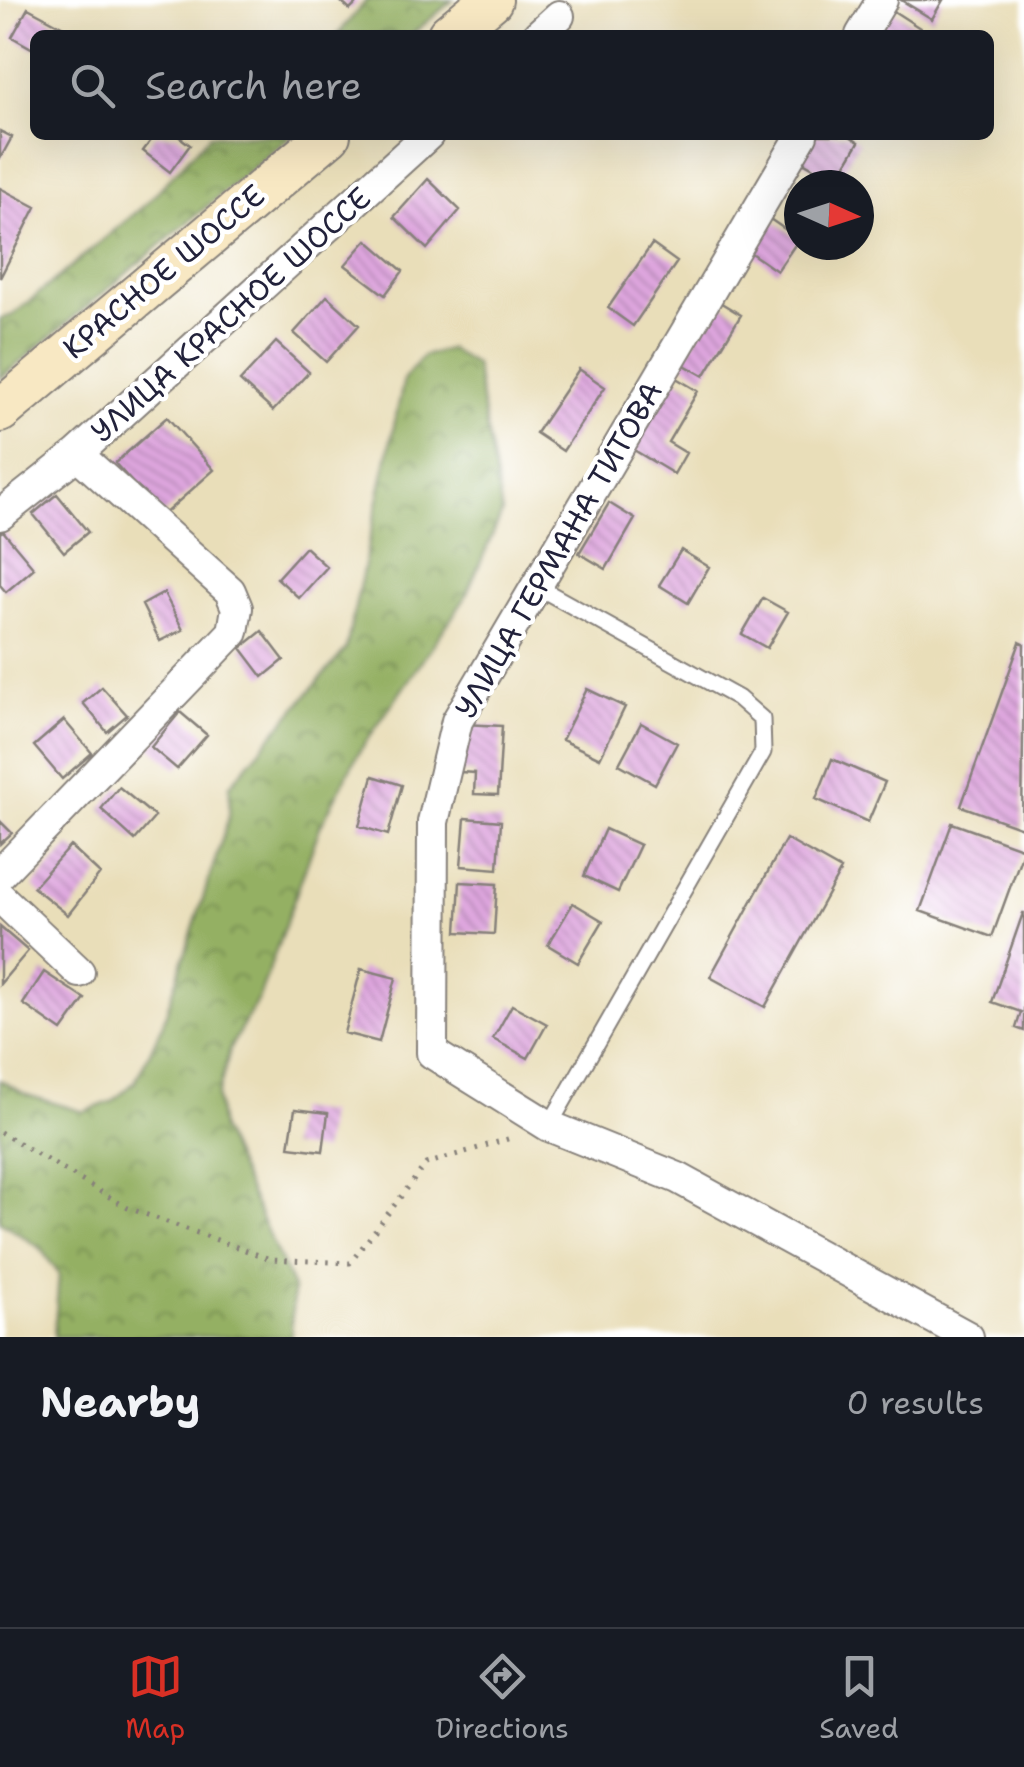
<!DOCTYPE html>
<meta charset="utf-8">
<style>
body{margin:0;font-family:"Shantell Sans",sans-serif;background:#20242c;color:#f1f3f6}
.compass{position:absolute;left:784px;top:170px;width:90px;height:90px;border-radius:50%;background:#171b24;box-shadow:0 10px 40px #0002;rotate:93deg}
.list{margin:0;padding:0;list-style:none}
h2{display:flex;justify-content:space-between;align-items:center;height:130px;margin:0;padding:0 40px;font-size:42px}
h2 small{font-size:32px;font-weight:400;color:#9ea1a6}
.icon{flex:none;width:55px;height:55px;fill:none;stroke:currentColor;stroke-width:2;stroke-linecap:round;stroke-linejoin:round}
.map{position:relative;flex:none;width:1024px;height:1337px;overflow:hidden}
.search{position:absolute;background:#171b24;box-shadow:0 10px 40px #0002;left:30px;right:30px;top:30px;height:110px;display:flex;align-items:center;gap:25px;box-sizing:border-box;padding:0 35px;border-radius:15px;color:#9ea1a6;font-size:38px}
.sheet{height:290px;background:#171b24}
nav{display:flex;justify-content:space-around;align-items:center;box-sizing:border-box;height:140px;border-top:2px solid #363941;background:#171b24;font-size:28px;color:#9ea1a6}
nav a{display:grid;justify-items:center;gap:5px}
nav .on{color:#d93025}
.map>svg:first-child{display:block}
.forest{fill:url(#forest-crowns);stroke:#5b694f;stroke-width:2.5}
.building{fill:url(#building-back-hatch)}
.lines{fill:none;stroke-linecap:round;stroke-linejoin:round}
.lane-casing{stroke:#86807a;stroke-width:19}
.street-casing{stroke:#86807a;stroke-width:34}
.secondary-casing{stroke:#86807a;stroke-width:46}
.path{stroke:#86807a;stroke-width:5;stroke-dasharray:2.5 8;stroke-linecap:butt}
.lane{stroke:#fff;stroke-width:15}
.street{stroke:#fff;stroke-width:30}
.secondary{stroke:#f8e8c3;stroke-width:42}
.labels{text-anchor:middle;stroke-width:9;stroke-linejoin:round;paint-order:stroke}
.street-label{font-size:30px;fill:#22223b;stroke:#fff}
</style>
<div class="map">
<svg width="1024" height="1337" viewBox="0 0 1024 1337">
<defs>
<pattern id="forest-crowns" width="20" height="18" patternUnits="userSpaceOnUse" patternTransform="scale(2.5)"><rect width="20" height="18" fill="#94b063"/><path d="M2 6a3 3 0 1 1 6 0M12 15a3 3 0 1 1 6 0" fill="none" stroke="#788f53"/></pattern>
<pattern id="building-back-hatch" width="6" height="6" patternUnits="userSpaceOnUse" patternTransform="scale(2.5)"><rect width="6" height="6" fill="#dea6de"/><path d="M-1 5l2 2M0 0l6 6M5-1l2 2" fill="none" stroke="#b487b5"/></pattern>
</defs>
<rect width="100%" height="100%" fill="#fff"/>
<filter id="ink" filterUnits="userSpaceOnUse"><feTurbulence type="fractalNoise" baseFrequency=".01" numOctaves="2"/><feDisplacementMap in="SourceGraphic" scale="20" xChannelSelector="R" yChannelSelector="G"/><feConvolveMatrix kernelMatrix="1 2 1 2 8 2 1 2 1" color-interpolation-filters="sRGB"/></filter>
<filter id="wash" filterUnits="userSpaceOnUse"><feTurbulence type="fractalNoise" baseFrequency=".0048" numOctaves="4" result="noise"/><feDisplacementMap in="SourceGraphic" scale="40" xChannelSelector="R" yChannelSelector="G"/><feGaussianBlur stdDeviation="2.25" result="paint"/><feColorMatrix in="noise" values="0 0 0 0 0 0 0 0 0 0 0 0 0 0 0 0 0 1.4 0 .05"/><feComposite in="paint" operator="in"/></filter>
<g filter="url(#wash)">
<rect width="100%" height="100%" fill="#e9deb9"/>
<path class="forest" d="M 367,0 L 453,0 L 411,35 L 337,35 Z
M 210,135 L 292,135 L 0,379 L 0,319 L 13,315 L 145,205 Z
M 449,349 L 475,365 L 502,513 L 464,600 L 359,752 L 320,827 L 259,998 L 231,1046 L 217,1098 L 221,1130 L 293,1288 L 291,1337 L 54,1337 L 59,1274 L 40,1248 L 0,1221 L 0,1080 L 27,1095 L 84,1112 L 113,1101 L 135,1082 L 161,1029 L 229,817 L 230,785 L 346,649 L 404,379 L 423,356 Z"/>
<g id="blocks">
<path class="building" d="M 339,0 L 360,0 L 350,10 Z
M 901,0 L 943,0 L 932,19 Z
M 28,8 L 69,30 L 66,35 L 35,35 L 35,50 L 12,37 Z
M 892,10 L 923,30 L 919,35 L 876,35 Z
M 0,131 L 12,137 L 0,159 Z
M 155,135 L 177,135 L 190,145 L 170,172 L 143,151 Z
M 813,135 L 848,135 L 859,142 L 836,181 L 798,159 Z
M 428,179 L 460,210 L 427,249 L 394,217 Z
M 0,188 L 36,207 L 0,278 Z
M 767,217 L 799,239 L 777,271 L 745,249 Z
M 367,240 L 403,271 L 385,295 L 345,265 Z
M 652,244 L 677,262 L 633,326 L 608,308 Z
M 327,296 L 359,325 L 326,362 L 294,333 Z
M 718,301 L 741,315 L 704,376 L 681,363 Z
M 276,342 L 309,372 L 273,411 L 240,381 Z
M 579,369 L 605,387 L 563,451 L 536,433 Z
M 671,375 L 698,391 L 668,442 L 686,453 L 674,474 L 629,447 Z
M 167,417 L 214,470 L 162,516 L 115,463 Z
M 57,494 L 88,532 L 64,552 L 33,514 Z
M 609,503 L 635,519 L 606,569 L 579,553 Z
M 3,531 L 34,568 L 6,592 L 0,585 L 0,533 Z
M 305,547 L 327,567 L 299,598 L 277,578 Z
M 681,550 L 709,567 L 688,603 L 659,585 Z
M 164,593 L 183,630 L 160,641 L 142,605 Z
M 763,598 L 788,612 L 767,648 L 742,634 Z
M 262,631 L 284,660 L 263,677 L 241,648 Z
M 1020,642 L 1024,644 L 1022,828 L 961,806 Z
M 102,687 L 127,715 L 107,732 L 83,703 Z
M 587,689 L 625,707 L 600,758 L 562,740 Z
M 180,712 L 207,735 L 177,769 L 151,747 Z
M 64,720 L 92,753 L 62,779 L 34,746 Z
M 641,723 L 677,743 L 655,784 L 619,764 Z
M 463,724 L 502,726 L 498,795 L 474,794 L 475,773 L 460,772 Z
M 832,759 L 885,782 L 868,822 L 816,799 Z
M 373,776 L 402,785 L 388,835 L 359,826 Z
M 119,787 L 155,817 L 135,840 L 101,809 Z
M 465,818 L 501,821 L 498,869 L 461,866 Z
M 0,821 L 12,833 L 0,844 Z
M 952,823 L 1024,849 L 992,937 L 920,911 Z
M 605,829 L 640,845 L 618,892 L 584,876 Z
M 786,839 L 841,870 L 765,1007 L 710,977 Z
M 70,846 L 100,874 L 68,915 L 33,887 Z
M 460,882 L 497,884 L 494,934 L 457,932 Z
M 573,903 L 603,921 L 578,963 L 548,945 Z
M 1023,913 L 1024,913 L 1024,1031 L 1016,1028 L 1021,1012 L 992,1002 Z
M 0,927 L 28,951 L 0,984 Z
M 361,969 L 396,978 L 379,1042 L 344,1033 Z
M 44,972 L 85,999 L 62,1031 L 23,1004 Z
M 512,1005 L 547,1024 L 528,1058 L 493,1039 Z
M 295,1109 L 328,1113 L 323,1151 L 289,1147 Z"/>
</g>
</g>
<g filter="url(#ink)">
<use href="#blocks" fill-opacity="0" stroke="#86807a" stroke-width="2.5"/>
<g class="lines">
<defs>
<path id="lane" d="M 536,586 L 738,698 L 762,719 L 763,752 L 549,1126"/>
<path id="street" d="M 538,35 L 559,16
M 861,35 L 882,0
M 802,135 L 457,721 L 433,822 L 432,1053 L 549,1126 L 678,1178 L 968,1337
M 0,515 L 77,454 L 428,135
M 0,874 L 233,632 L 237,608 L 230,591 L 77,454
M 0,897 L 79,972"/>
<path id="secondary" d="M 449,35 L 491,0
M 0,411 L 329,135"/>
</defs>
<use href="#lane" class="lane-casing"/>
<use href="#street" class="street-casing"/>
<use href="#secondary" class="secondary-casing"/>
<path class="path" d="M 0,1132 L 128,1208 L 270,1259 L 350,1263 L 426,1164 L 514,1137"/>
<use href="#lane" class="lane"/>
<use href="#street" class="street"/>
<use href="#secondary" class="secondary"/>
</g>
</g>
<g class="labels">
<g class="street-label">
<text transform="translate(164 272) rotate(-40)" y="10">КРАСНОЕ ШОССЕ</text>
<text transform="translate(231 315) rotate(-42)" y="10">УЛИЦА КРАСНОЕ ШОССЕ</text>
<text transform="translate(559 550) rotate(-60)" y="10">УЛИЦА ГЕРМАНА ТИТОВА</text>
</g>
</g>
</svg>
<svg class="compass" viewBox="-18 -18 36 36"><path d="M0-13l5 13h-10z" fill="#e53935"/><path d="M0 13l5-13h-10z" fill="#9ea1a6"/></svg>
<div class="search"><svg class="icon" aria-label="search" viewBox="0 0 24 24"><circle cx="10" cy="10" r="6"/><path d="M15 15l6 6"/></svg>Search here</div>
</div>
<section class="sheet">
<h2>Nearby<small>0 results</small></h2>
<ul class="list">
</ul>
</section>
<nav>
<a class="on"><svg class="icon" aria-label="map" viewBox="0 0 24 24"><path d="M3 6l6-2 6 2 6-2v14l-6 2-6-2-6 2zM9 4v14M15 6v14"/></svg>Map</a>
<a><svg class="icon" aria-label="directions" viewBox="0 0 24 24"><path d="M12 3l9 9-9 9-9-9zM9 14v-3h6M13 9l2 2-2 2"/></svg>Directions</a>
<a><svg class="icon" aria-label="saved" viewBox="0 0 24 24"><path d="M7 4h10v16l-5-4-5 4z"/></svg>Saved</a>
</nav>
